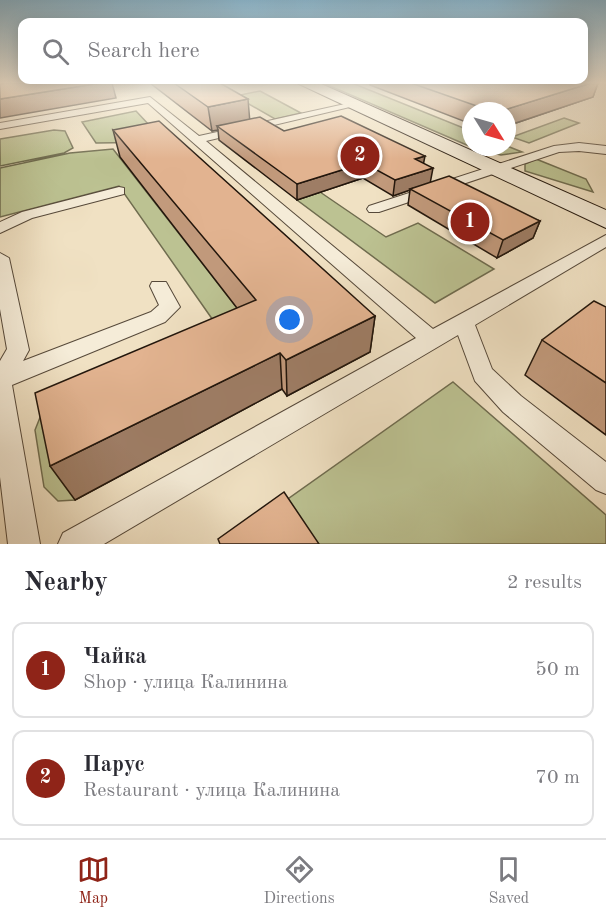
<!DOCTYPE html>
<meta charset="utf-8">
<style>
body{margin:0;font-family:"Old Standard TT",serif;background:#f7f7f7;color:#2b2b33}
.compass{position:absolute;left:462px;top:102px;width:54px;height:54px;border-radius:50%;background:#fff;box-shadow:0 3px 15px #0003;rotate:127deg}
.you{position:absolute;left:290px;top:320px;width:21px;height:21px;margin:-15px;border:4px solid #fff;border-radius:50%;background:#1a73e8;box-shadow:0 0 0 9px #1a73e833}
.badge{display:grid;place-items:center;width:39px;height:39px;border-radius:50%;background:#8f2418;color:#fff;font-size:20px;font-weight:700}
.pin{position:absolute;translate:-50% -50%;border:3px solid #fff;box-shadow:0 2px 6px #0006}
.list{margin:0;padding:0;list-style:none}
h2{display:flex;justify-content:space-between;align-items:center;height:78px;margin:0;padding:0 24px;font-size:26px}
h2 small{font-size:20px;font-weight:400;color:#7c7c81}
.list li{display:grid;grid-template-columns:39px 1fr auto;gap:18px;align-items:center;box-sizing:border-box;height:96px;margin:0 12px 12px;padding:0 12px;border:2px solid #e1e1e2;border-radius:12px}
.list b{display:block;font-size:22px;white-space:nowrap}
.list p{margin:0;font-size:20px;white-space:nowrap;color:#7c7c81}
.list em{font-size:20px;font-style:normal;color:#7c7c81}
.icon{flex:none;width:33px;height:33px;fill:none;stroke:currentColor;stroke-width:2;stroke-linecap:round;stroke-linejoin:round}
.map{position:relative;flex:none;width:606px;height:544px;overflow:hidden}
.search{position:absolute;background:#fff;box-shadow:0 3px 15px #0003;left:18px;right:18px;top:18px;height:66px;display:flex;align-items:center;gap:15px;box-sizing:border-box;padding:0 21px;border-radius:12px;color:#7c7c81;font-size:22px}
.sheet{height:294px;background:#fff}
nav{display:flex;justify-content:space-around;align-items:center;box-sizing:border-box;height:84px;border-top:2px solid #e1e1e2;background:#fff;font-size:16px;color:#7c7c81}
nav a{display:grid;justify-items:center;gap:3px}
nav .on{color:#8f2418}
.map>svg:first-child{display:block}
.green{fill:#bcc292;stroke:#6f6c4f;stroke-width:1.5}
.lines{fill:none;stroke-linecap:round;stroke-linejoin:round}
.lane-casing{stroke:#56493a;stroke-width:2}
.secondary-casing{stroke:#22160c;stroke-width:2}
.lane{fill:#f5ecd8;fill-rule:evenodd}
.secondary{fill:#f5ecd8;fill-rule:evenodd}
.wall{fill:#c29a7c;stroke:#22160c;stroke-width:1.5}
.shaded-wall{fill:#9e7d65;stroke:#22160c;stroke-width:1.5}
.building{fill:#e2b390;stroke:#22160c;stroke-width:1.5}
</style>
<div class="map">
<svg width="606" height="544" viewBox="0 0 606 544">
<rect width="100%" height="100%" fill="#f0e1c3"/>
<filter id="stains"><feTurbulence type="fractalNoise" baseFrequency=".00333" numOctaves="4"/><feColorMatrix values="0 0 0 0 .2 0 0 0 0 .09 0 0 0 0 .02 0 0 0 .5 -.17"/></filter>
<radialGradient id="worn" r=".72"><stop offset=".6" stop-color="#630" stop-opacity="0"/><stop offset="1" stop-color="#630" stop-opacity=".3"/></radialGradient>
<path class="green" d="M 323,83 L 352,83 L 471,131 L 471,147 L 507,146 L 522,152 L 501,155 L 476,149 Z
M 260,91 L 301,113 L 275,119 L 235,96 Z
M 136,111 L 165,142 L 96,143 L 82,122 Z
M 564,118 L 579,123 L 529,143 L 512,137 Z
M 54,130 L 65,131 L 73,148 L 64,153 L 0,166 L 0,139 Z
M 113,149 L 241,313 L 215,323 L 119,186 L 0,217 L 0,168 L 70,153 Z
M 536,159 L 586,179 L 593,192 L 525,171 L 525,164 Z
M 320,192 L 386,237 L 418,223 L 494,269 L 435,303 L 297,200 Z
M 453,382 L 606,515 L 606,544 L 313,544 L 285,501 Z
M 41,415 L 58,428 L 75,500 L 58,501 L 44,487 L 35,430 Z"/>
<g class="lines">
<defs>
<path id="lane" d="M 150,97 L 199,136 L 354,102 L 354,106 L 206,141 L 433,329 L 606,235 L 606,247 L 475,325 L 492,369 L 521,396 L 606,462 L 606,494 L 596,490 L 503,412 L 475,381 L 458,335 L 104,544 L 58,544 L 63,533 L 416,338 L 148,103 L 0,129 L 0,123 Z
M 579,143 L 606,146 L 606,154 L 579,151 L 559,152 L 379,212 L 369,212 L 367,209 L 369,206 L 554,146 Z
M 119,187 L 124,188 L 124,194 L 32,218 L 0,233 L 0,222 L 22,212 Z
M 0,253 L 9,258 L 29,350 L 23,361 L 151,312 L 159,305 L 150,286 L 152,282 L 166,282 L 180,307 L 165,322 L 12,385 L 40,544 L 8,544 L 0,477 L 0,361 L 7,349 L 0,309 Z"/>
<path id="secondary" d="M 297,83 L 319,83 L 606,210 L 606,228 Z"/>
</defs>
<use href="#lane" class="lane-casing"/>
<use href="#secondary" class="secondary-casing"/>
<use href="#lane" class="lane"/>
<use href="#secondary" class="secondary"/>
</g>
<path class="wall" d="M 150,83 L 220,83 L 249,119 L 284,131 L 423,164 L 430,182 L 540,221 L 533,238 L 497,258 L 408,205 L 410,190 L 393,196 L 363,178 L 297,200 L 219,140 L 218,130 L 212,131 Z
M 370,83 L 598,83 L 593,97 L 507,126 L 507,111 L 471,111 L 471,124 L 370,85 Z
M 113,130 L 375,316 L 370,352 L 287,396 L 282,389 L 75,500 L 237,308 L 120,157 Z
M 606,307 L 606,435 L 525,375 L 542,340 Z"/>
<path class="shaded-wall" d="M 101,83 L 112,83 L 116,98 L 0,118 L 0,99 Z
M 591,83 L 598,83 L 593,97 L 507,126 L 507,111 L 501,111 Z
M 248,99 L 250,123 L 217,126 L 218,130 L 212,131 L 208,107 Z
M 425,156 L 422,171 L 415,159 Z
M 364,163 L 363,178 L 297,200 L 297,184 Z
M 433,168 L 430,184 L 410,189 L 410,190 L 393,196 L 395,180 Z
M 540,221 L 533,238 L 497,258 L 503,240 Z
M 375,316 L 370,352 L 287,396 L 286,360 Z
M 280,353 L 282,389 L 75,500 L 50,466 Z"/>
<path class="building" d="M 6,83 L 101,83 L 0,99 L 0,84 Z
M 174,83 L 220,83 L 248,99 L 208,107 Z
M 411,83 L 591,83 L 501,111 L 491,111 Z
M 341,116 L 425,156 L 415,159 L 433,168 L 395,180 L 364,163 L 297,184 L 217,126 L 260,117 L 284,131 Z
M 159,121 L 375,316 L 286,360 L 280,353 L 50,466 L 35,393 L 256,300 L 113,130 Z
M 449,176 L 540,221 L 503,240 L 410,189 Z
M 594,301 L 606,307 L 606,383 L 542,340 Z
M 284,492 L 319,544 L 220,544 L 218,539 Z"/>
<linearGradient id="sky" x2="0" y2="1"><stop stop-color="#89b8d2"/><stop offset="0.52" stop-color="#f8f2e4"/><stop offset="1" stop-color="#f8f2e4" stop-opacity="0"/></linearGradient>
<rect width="606" height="159" fill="url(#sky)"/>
<rect width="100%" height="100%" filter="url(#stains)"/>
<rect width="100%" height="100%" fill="url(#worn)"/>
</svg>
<svg class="compass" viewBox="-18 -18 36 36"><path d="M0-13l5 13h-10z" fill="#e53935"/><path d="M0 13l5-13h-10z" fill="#7c7c81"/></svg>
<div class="you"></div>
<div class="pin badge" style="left:470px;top:222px">1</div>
<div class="pin badge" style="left:360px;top:156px">2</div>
<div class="search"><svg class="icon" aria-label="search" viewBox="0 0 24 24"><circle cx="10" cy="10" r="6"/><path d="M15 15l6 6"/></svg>Search here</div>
</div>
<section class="sheet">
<h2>Nearby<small>2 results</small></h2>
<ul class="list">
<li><span class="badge">1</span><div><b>Чайка</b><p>Shop · улица Калинина</p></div><em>50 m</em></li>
<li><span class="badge">2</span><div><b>Парус</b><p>Restaurant · улица Калинина</p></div><em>70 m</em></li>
</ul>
</section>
<nav>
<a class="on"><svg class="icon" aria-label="map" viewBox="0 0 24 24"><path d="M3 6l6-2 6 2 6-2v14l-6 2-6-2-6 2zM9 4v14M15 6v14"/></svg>Map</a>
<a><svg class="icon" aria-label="directions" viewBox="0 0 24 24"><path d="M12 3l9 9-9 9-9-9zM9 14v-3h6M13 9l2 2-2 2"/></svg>Directions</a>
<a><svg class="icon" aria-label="saved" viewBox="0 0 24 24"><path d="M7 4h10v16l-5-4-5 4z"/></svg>Saved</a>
</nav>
